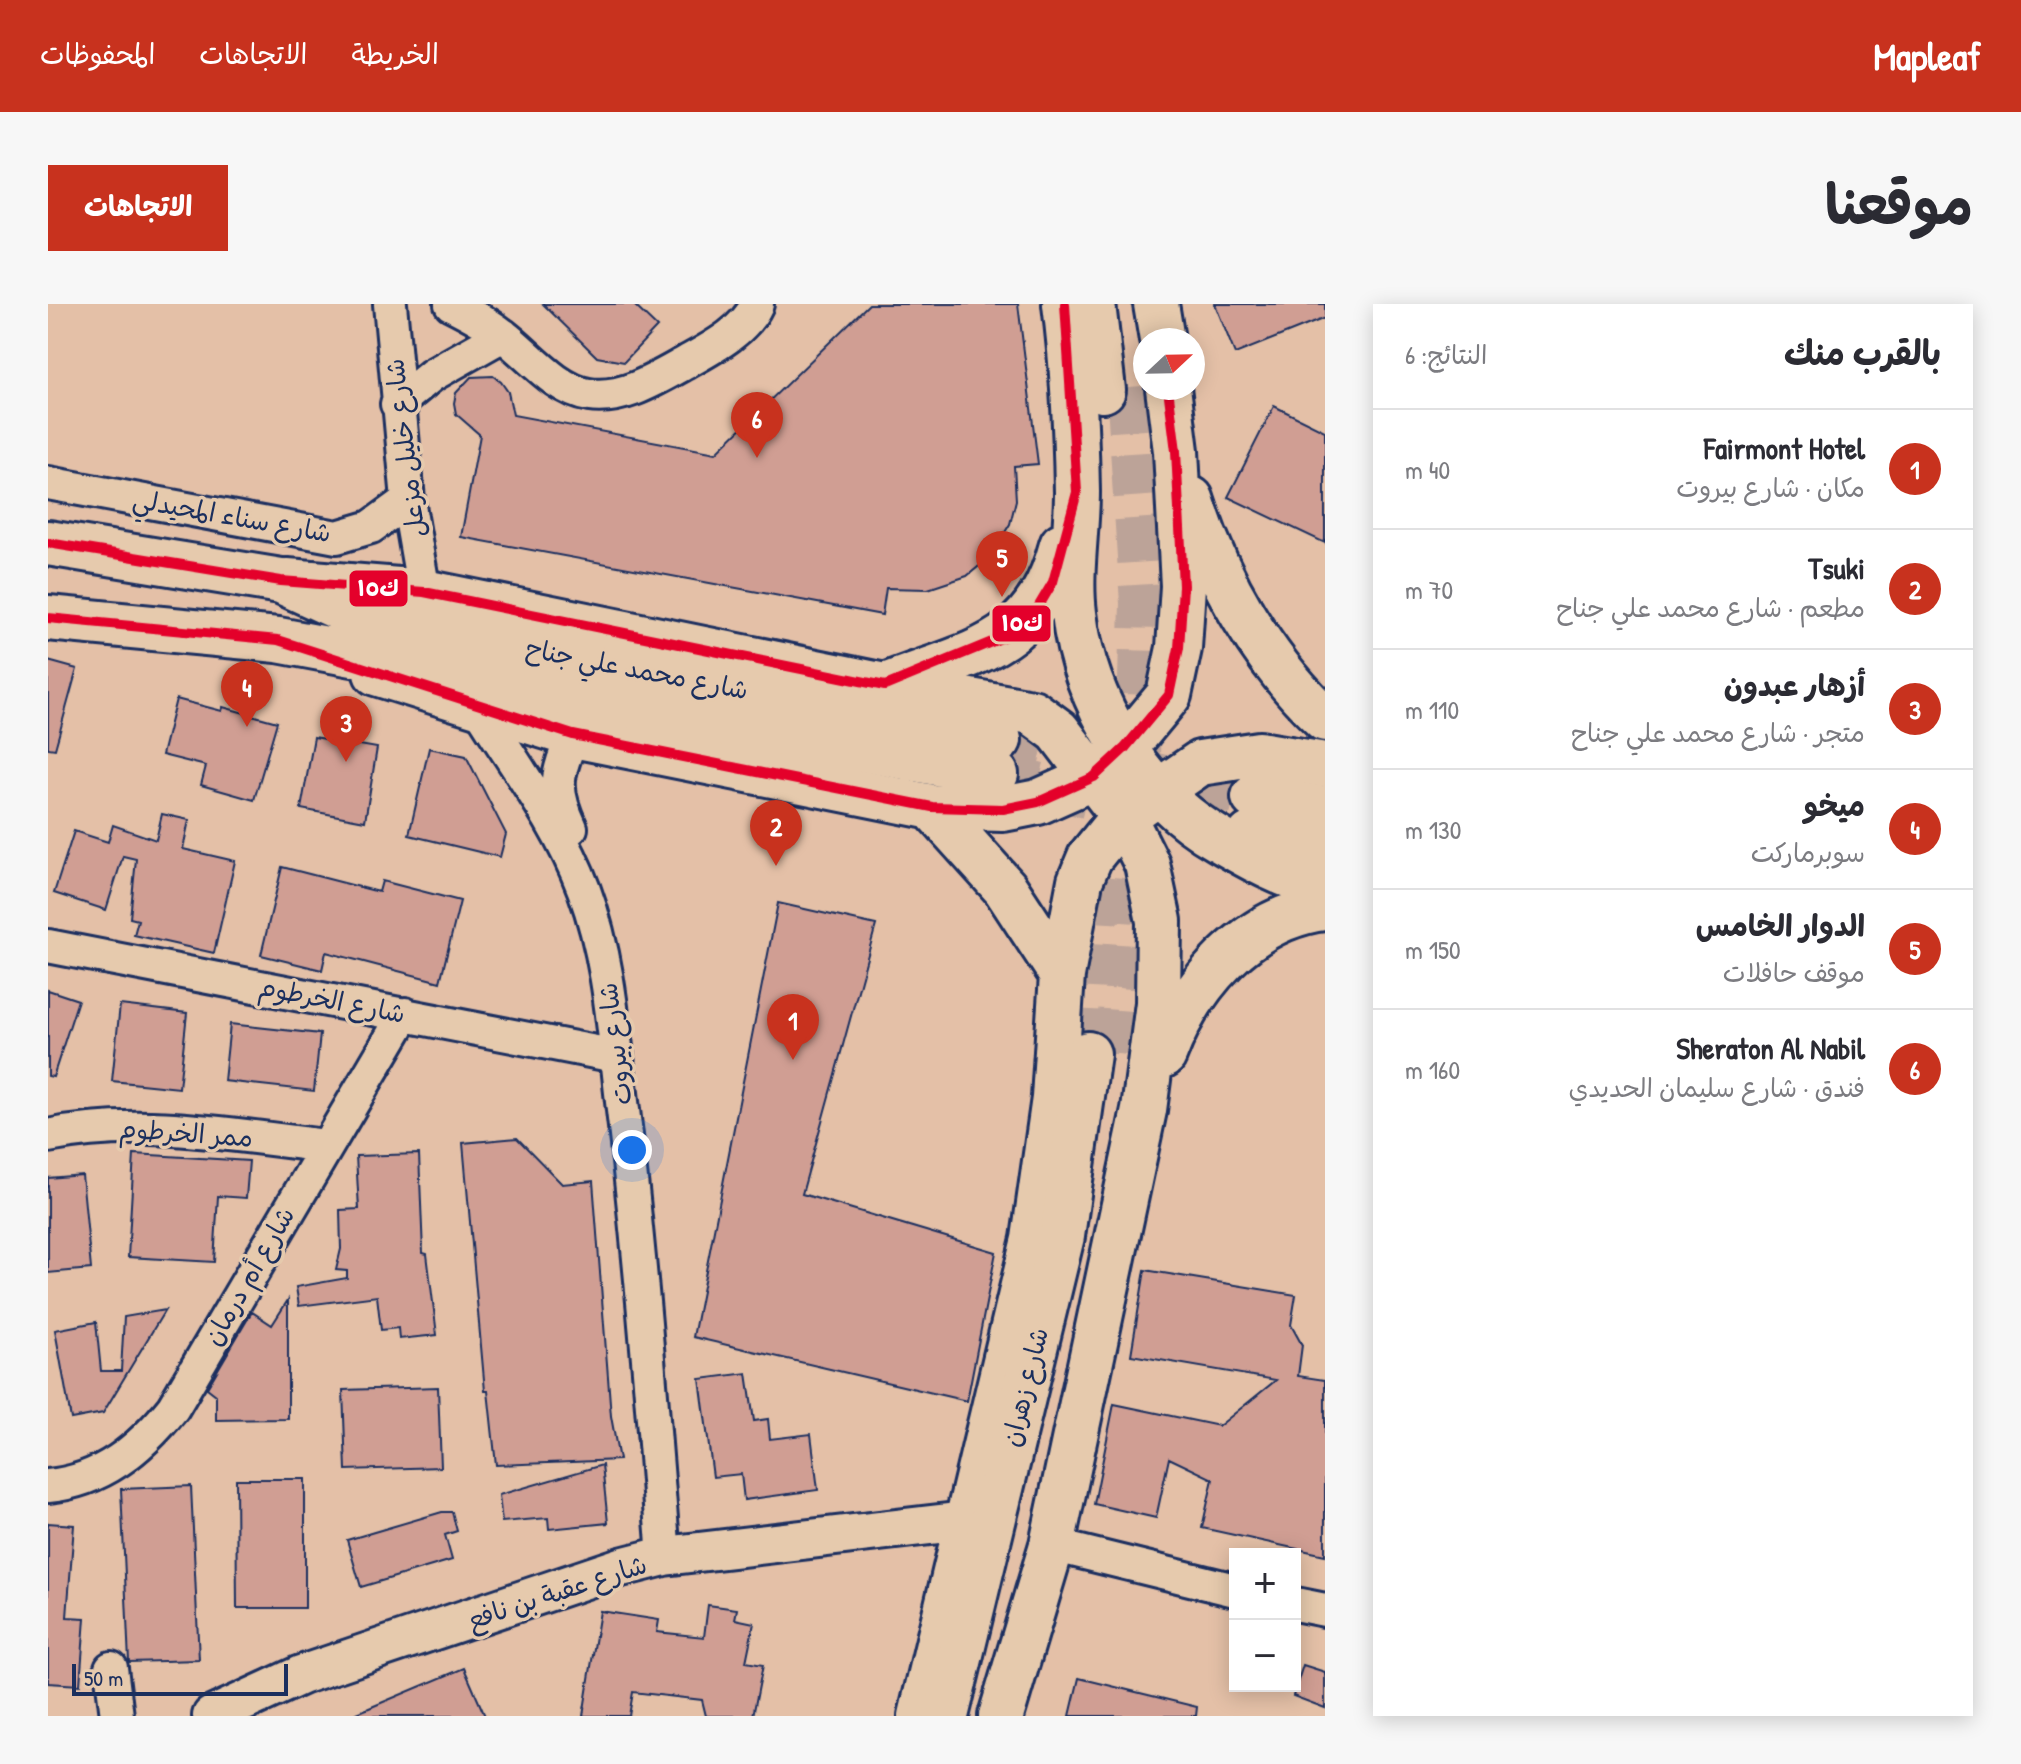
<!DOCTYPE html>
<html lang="ar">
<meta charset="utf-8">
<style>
body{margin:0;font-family:"Patrick Hand","Playpen Sans Arabic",sans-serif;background:#f7f7f7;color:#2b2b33;direction:rtl}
.controls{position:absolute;right:24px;bottom:24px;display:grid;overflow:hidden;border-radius:0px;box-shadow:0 4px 20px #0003}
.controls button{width:72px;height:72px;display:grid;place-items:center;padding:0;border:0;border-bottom:2px solid #e1e1e2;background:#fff;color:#2b2b33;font:40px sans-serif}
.compass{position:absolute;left:1085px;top:24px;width:72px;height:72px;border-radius:50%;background:#fff;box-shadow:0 4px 20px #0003;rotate:68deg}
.scale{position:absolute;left:24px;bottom:20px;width:216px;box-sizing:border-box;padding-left:8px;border:4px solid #1b2f5e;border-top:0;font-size:22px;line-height:28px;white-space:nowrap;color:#1b2f5e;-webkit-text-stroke:6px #e6caad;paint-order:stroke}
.you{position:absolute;left:584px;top:846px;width:28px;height:28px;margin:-20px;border:6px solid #fff;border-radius:50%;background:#1a73e8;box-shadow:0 0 0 12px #1a73e833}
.badge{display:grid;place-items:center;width:52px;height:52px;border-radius:50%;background:#c8321e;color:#fff;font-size:26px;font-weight:700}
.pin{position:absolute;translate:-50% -66px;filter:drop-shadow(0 2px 4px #0008)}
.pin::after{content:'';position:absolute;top:42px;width:28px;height:24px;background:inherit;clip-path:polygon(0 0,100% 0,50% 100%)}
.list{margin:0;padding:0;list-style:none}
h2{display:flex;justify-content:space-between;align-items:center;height:104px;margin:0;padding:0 32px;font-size:34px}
h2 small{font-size:26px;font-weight:400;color:#7c7c81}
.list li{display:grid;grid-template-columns:52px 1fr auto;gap:24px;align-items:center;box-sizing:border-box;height:120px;padding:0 32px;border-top:2px solid #e1e1e2}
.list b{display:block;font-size:30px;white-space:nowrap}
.list p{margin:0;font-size:26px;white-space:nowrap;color:#7c7c81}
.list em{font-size:26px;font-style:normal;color:#7c7c81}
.map{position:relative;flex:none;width:1277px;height:1412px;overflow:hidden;direction:ltr;border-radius:0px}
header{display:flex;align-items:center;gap:48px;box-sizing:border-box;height:112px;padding:0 40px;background:#c8321e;color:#fff}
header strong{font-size:38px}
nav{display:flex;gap:44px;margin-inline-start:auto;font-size:28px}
.intro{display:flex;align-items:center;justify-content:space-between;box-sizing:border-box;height:192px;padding:0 48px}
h1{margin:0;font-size:56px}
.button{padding:20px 36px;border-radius:0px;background:#c8321e;color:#fff;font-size:28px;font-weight:700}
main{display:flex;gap:48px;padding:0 48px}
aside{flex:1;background:#fff;border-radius:0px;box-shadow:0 4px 20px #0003}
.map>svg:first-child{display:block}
.building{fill:#d09e93;stroke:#1b2f5e;stroke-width:2}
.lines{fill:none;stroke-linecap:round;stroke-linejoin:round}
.primary-tunnel{stroke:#bca398;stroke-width:44;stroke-dasharray:44 22;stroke-linecap:butt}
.minor-casing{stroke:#1b2f5e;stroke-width:38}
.tertiary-casing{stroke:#1b2f5e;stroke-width:44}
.secondary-casing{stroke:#1b2f5e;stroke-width:50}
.primary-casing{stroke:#1b2f5e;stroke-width:50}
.minor{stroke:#e6caad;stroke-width:32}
.tertiary{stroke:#e6caad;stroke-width:38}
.secondary{stroke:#e6caad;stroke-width:44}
.primary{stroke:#e6caad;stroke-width:44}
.bus-1-casing{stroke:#e6caad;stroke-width:16}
.bus-1{stroke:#e4002b;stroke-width:10}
.labels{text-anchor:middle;stroke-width:7;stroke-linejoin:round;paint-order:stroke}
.street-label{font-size:26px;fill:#1b2f5e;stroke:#e6caad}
.line-badge{stroke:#e6caad;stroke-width:3}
.badge-label{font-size:22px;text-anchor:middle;font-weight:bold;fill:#fff}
</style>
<header>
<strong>Mapleaf</strong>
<nav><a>الخريطة</a><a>الاتجاهات</a><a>المحفوظات</a></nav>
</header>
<div class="intro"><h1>موقعنا</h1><a class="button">الاتجاهات</a></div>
<main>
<aside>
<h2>بالقرب منك<small>النتائج: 6</small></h2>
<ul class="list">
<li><span class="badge">1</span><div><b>Fairmont Hotel</b><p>مكان · شارع بيروت</p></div><em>40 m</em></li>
<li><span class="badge">2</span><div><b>Tsuki</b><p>مطعم · شارع محمد علي جناح</p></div><em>70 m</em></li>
<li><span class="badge">3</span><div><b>أزهار عبدون</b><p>متجر · شارع محمد علي جناح</p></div><em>110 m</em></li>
<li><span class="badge">4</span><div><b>ميخو</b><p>سوبرماركت</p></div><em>130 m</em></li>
<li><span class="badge">5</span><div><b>الدوار الخامس</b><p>موقف حافلات</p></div><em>150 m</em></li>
<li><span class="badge">6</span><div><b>Sheraton Al Nabil</b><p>فندق · شارع سليمان الحديدي</p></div><em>160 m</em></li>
</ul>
</aside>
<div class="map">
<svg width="1277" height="1412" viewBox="0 0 1277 1412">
<rect width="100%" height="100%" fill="#e4c0a7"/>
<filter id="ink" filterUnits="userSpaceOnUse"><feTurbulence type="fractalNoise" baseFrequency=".0125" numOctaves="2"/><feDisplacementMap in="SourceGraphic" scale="16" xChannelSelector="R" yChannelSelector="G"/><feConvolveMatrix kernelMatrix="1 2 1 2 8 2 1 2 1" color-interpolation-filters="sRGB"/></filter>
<g filter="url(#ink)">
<path class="building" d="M 495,0 L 585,0 L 609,23 L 576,58 L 549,53 Z
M 821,0 L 970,0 L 990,160 L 966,162 L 968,196 L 962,220 L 941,254 L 919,272 L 880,285 L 838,284 L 834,311 L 413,233 L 432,131 L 408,110 L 406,99 L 408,89 L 423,73 L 445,72 L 453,78 L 460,88 L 465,111 L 668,149 Z
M 1167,0 L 1277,0 L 1277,14 L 1187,50 Z
M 1226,102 L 1277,127 L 1277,239 L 1180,193 Z
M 0,357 L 29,365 L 7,445 L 0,444 Z
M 128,395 L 174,407 L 175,403 L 229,418 L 206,496 L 153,481 L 158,462 L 114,451 Z
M 266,433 L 329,444 L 317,517 L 253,505 Z
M 381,444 L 418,452 L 458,530 L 452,553 L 361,531 Z
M 114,510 L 141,516 L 135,545 L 187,557 L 166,649 L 86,631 L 90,616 L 82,614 L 88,555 L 75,552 L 58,606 L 6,589 L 26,527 L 60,538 L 65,521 L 108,536 Z
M 234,563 L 331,588 L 334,577 L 412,597 L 392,678 L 278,648 L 274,666 L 213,651 Z
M 730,599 L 828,621 L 754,890 L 948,948 L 919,1097 L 645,1033 Z
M 0,686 L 30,696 L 5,773 L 0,772 Z
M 72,701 L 139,709 L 131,784 L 64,777 Z
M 182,720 L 272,730 L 266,787 L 176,777 Z
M 469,834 L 514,880 L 545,877 L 563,1112 L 571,1156 L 448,1161 L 440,1087 L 437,1087 L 415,839 Z
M 86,850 L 201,857 L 198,894 L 170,892 L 166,958 L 80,953 Z
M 371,850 L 375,949 L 379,950 L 389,1031 L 351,1035 L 350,1024 L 333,1026 L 329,992 L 251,1002 L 248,983 L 299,974 L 299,967 L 288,966 L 293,945 L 292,906 L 311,905 L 308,852 Z
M 34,871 L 43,965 L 0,969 L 0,874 Z
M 1097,966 L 1248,991 L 1243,1021 L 1254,1041 L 1250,1072 L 1277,1076 L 1277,1251 L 1154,1224 L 1165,1175 L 1121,1154 L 1108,1214 L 1046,1200 L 1066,1100 L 1171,1122 L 1228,1076 L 1083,1051 Z
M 240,996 L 240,1115 L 168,1116 L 168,1091 L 159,1084 L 202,1011 L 204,1008 L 224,1021 Z
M 117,1006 L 55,1109 L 23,1115 L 7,1026 L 48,1018 L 53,1067 L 73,1067 L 76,1013 Z
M 699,1069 L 706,1117 L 720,1115 L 722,1135 L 763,1130 L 770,1186 L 696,1196 L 693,1170 L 665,1173 L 652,1075 Z
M 390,1083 L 393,1163 L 298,1166 L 295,1086 Z
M 554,1161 L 560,1219 L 501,1225 L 500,1214 L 454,1218 L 451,1191 Z
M 188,1175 L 257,1175 L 257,1304 L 189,1304 Z
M 143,1182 L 151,1356 L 81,1358 L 73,1185 Z
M 394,1208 L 404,1208 L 409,1227 L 397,1231 L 404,1256 L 313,1283 L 299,1236 Z
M 0,1219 L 26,1221 L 19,1313 L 37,1314 L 32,1381 L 0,1379 Z
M 660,1301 L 689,1305 L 687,1315 L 706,1319 L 698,1358 L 715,1361 L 705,1412 L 658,1412 L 654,1396 L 585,1388 L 581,1412 L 535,1412 L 552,1307 L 611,1316 L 609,1328 L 656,1333 Z
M 1255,1361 L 1277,1368 L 1277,1404 L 1245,1392 Z
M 416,1364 L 437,1412 L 302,1412 Z
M 1031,1374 L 1149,1403 L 1148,1412 L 1022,1412 Z"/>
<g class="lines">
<path class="primary-tunnel" d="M 1080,83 L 1094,299 L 1090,453
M 951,436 L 1206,493
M 948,470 L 1039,492
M 1040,750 L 1051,559
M 1069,750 L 1086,529"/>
<defs>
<path id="minor" d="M 342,0 L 360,196 L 376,288
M 403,0 C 421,9 440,19 456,32 C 481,51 508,86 541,91 C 576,96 610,74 639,58 C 664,44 697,27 709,0
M 349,100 L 384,71 L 455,31
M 0,179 L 289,233 L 323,223 L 360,196
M 430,402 C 467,462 511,519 536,586 C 562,656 566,731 575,806 C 593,954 604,1103 616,1252
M 523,524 C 504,483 509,471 525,431
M 0,642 L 568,752
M 0,832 C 92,813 185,831 277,842
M 0,1182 C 54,1177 92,1145 125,1104 L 357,710
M 1004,1241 L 1187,1286
M 1247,1300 L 1277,1306
M 63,1364 L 69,1412"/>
<path id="tertiary" d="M 164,1412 L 253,1371 L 573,1263 L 616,1252 L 917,1217"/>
<path id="secondary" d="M 1017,0 C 1025,62 1028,125 1029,188 C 1029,227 1021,270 1026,309 C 1036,399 1093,491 1172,536 C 1203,554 1241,576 1277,582
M 1108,0 L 1114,36
M 1143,195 C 1169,276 1214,356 1277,415
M 239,277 L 376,288 L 837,382 L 984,408 L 1010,427 L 1075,512 L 1099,560 L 1111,617 L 1110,699 L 1096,806 L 1004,1241 L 953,1412
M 328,369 L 525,431 L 884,503 L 955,505 L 990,498 L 1046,473 L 1077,444 L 1121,391 L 1131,344 L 1135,282 L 1128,147 L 1120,84
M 837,382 C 926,347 987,344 1014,241
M 884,503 L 957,584 L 1014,671
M 1116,751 C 1142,682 1199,613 1277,604
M 873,1412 L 986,935 L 1006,794 L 1014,671 L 1032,577 L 1042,553 L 1075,512 L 1152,459 L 1211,450 L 1277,461"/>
<path id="primary" d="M 1045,0 L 1055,86
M 0,239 L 233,277 L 305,310 L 951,436
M 0,314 L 230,336 L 948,470
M 1206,493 L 1277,505
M 1202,531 L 1277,543
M 898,1412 L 1014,932 L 1040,750"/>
</defs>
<use href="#minor" class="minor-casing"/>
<use href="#tertiary" class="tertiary-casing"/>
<use href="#secondary" class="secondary-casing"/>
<use href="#primary" class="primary-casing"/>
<use href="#minor" class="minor"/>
<use href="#tertiary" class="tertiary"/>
<use href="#secondary" class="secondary"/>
<use href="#primary" class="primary"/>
<defs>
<path id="bus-1" d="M 0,239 L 233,277 L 376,288 L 837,382 L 963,330 L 989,305 L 1005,278 L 1029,188 L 1017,0
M 0,314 L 230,336 L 525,431 L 884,503 L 955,505 L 990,498 L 1046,473 L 1077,444 L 1121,391 L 1131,344 L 1135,282 L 1128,147 L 1120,84"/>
</defs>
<use href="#bus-1" class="bus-1-casing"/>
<use href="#bus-1" class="bus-1"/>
</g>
</g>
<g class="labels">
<g class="street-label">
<text transform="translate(357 144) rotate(-97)" y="9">شارع خليل مزعل</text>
<text transform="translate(184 212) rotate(10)" y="9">شارع سناء المحيدلي</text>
<text transform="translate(589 365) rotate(11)" y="9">شارع محمد علي جناح</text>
<text transform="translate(284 696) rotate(11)" y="9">شارع الخرطوم</text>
<text transform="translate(567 740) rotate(-97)" y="9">شارع بيروت</text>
<text transform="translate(138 829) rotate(4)" y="9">ممر الخرطوم</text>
<text transform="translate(201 972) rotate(-60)" y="9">شارع أم درمان</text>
<text transform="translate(977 1083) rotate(-76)" y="9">شارع زهران</text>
<text transform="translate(509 1288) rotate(-18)" y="9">شارع عقبة بن نافع</text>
</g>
</g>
<g class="line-badge">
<rect x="300" y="265" width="61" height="39" rx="8" fill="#e4002b"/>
<rect x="943" y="300" width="61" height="39" rx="8" fill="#e4002b"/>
</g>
<g class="badge-label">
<text x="330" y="292">ك١٥</text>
<text x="974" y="327">ك١٥</text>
</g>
</svg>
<div class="controls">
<button>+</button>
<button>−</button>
</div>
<svg class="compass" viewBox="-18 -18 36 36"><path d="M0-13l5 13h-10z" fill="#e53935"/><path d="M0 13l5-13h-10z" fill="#7c7c81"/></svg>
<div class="scale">50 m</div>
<div class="you"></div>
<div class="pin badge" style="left:745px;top:756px">1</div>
<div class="pin badge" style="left:728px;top:562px">2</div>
<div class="pin badge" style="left:298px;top:458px">3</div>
<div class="pin badge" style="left:199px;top:423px">4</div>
<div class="pin badge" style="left:954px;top:293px">5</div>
<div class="pin badge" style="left:709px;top:154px">6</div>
</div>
</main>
